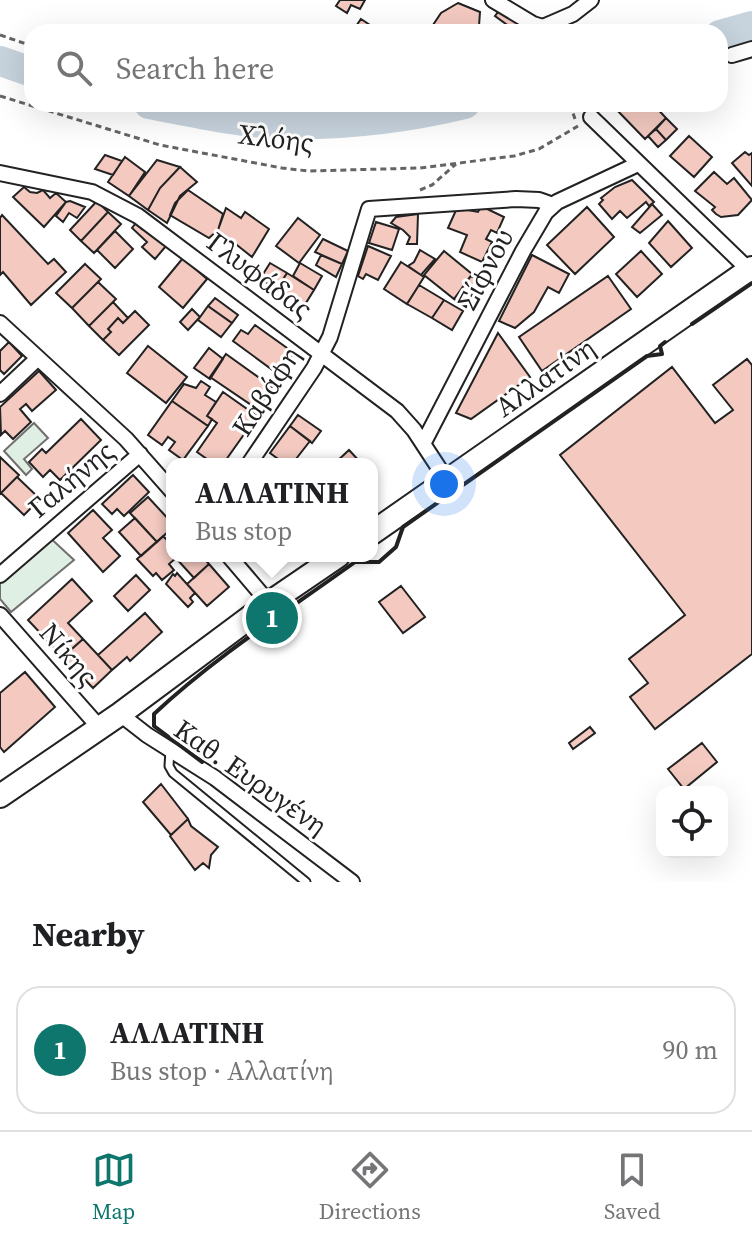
<!DOCTYPE html>
<meta charset="utf-8">
<style>
body{margin:0;font-family:"Source Serif 4",serif;background:#f2f2f2;color:#202124}
.controls{position:absolute;right:24px;bottom:24px;display:grid;overflow:hidden;border-radius:16px;box-shadow:0 8px 32px #0002}
.controls button{width:72px;height:72px;display:grid;place-items:center;padding:0;border:0;border-bottom:2px solid #e0e0e0;background:#fff;color:#202124;font:40px sans-serif}
.you{position:absolute;left:444px;top:484px;width:28px;height:28px;margin:-20px;border:6px solid #fff;border-radius:50%;background:#1a73e8;box-shadow:0 0 0 12px #1a73e833}
.badge{display:grid;place-items:center;width:52px;height:52px;border-radius:50%;background:#0f766e;color:#fff;font-size:26px;font-weight:700}
.pin{position:absolute;translate:-50% -50%;border:4px solid #fff;box-shadow:0 2px 8px #0006}
.popup{position:absolute;left:166px;top:458px;width:212px;height:104px;box-sizing:border-box;display:grid;place-content:center;border-radius:16px;background:#fff;filter:drop-shadow(0 2px 6px #0005);font-size:26px;white-space:nowrap;color:#757577}
.popup b{font-size:30px;color:#202124}
.popup::after{content:'';position:absolute;left:50%;top:100%;margin-left:-16px;border:16px solid transparent;border-top-color:#fff}
.list{margin:0;padding:0;list-style:none}
h2{display:flex;justify-content:space-between;align-items:center;height:104px;margin:0;padding:0 32px;font-size:34px}
h2 small{font-size:26px;font-weight:400;color:#757577}
.list li{display:grid;grid-template-columns:52px 1fr auto;gap:24px;align-items:center;box-sizing:border-box;height:128px;margin:0 16px 16px;padding:0 16px;border:2px solid #e0e0e0;border-radius:24px}
.list b{display:block;font-size:30px;white-space:nowrap}
.list p{margin:0;font-size:26px;white-space:nowrap;color:#757577}
.list em{font-size:26px;font-style:normal;color:#757577}
.icon{flex:none;width:44px;height:44px;fill:none;stroke:currentColor;stroke-width:2;stroke-linecap:round;stroke-linejoin:round}
.map{position:relative;flex:none;width:752px;height:882px;overflow:hidden}
.search{position:absolute;background:#fff;box-shadow:0 8px 32px #0002;left:24px;right:24px;top:24px;height:88px;display:flex;align-items:center;gap:20px;box-sizing:border-box;padding:0 28px;border-radius:24px;color:#757577;font-size:30px}
.sheet{height:248px;background:#fff}
nav{display:flex;justify-content:space-around;align-items:center;box-sizing:border-box;height:112px;border-top:2px solid #e0e0e0;background:#fff;font-size:22px;color:#757577}
nav a{display:grid;justify-items:center;gap:4px}
nav .on{color:#0f766e}
.map>svg:first-child{display:block}
.green{fill:#e0efe3;stroke:#6f6f6f;stroke-width:2}
.lines{fill:none;stroke-linecap:round;stroke-linejoin:round}
.river{stroke:#c7d3dd;stroke-width:30}
.building{fill:#f3c9c0;stroke:#222;stroke-width:2}
.lane-casing{stroke:#222;stroke-width:11}
.street-casing{stroke:#222;stroke-width:18}
.secondary-casing{stroke:#222;stroke-width:26}
.path{stroke:#646464;stroke-width:3;stroke-dasharray:6 4;stroke-linecap:butt}
.lane{stroke:#fff;stroke-width:7}
.street{stroke:#fff;stroke-width:14}
.secondary{stroke:#fff;stroke-width:22}
.wall{stroke:#222;stroke-width:4}
.labels{text-anchor:middle;stroke-width:6;stroke-linejoin:round;paint-order:stroke}
.street-label{font-size:28px;fill:#222;stroke:#fff}
</style>
<div class="map">
<svg width="752" height="882" viewBox="0 0 752 882">
<rect width="100%" height="100%" fill="#fff"/>
<path class="green" d="M 34,423 L 48,438 L 24,459 L 32,469 L 26,475 L 4,451 Z
M 46,534 L 74,560 L 11,612 L 0,599 L 0,580 Z"/>
<g class="lines">
<path class="river" d="M 720,35 L 752,26
M 0,61 L 32,72
M 149,104 C 191,112 234,122 276,124 C 340,126 403,119 465,104"/>
</g>
<path class="building" d="M 340,0 L 365,0 L 360,9 L 351,5 L 347,13 L 336,6 Z
M 458,3 L 480,12 L 479,26 L 483,32 L 443,32 L 433,25 L 441,13 Z
M 501,8 L 520,22 L 514,30 L 495,16 Z
M 361,19 L 379,31 L 379,32 L 352,32 Z
M 614,104 L 653,104 L 666,118 L 645,139 L 613,106 Z
M 666,118 L 677,129 L 666,140 L 656,129 Z
M 656,129 L 666,140 L 658,147 L 648,136 Z
M 689,136 L 712,157 L 694,177 L 670,156 Z
M 745,152 L 749,155 L 752,153 L 752,186 L 732,163 Z
M 105,155 L 122,161 L 113,175 L 95,169 Z
M 125,157 L 145,172 L 129,196 L 108,182 Z
M 157,160 L 180,167 L 160,188 L 148,210 L 129,196 Z
M 180,167 L 197,182 L 180,196 L 167,223 L 148,210 L 160,188 Z
M 714,172 L 727,184 L 734,178 L 752,200 L 738,215 L 721,217 L 716,214 L 712,210 L 715,207 L 695,191 Z
M 632,180 L 654,202 L 649,206 L 646,202 L 627,218 L 620,211 L 612,219 L 599,204 L 603,200 L 601,198 L 615,187 Z
M 24,187 L 30,192 L 37,193 L 43,190 L 50,198 L 56,193 L 66,202 L 44,227 L 13,197 Z
M 188,190 L 223,214 L 218,230 L 209,238 L 170,215 L 175,203 Z
M 70,201 L 85,207 L 77,218 L 69,213 L 63,222 L 56,216 L 66,202 Z
M 97,201 L 108,212 L 81,241 L 70,230 Z
M 652,204 L 662,215 L 640,233 L 632,227 Z
M 481,206 L 504,217 L 497,233 L 491,230 L 486,239 L 492,242 L 482,262 L 460,252 L 467,235 L 448,228 L 457,208 L 478,212 Z
M 587,207 L 614,237 L 575,274 L 547,245 Z
M 226,208 L 241,218 L 245,212 L 269,229 L 252,257 L 218,230 Z
M 108,212 L 121,224 L 94,253 L 81,241 Z
M 418,214 L 417,244 L 407,244 L 410,237 L 403,230 L 391,223 L 396,217 Z
M 2,215 L 48,264 L 54,259 L 66,272 L 31,305 L 3,272 L 0,275 L 0,218 Z
M 298,218 L 320,235 L 299,263 L 276,246 Z
M 668,221 L 692,248 L 671,267 L 649,243 Z
M 376,222 L 399,229 L 392,250 L 369,243 Z
M 136,223 L 142,229 L 145,226 L 166,246 L 155,259 L 142,247 L 147,242 L 132,228 Z
M 115,231 L 133,249 L 115,268 L 97,250 Z
M 323,239 L 348,251 L 342,264 L 315,252 Z
M 368,246 L 391,256 L 378,280 L 366,274 L 363,279 L 358,276 Z
M 420,250 L 435,259 L 421,275 L 408,266 L 414,262 Z
M 444,251 L 472,274 L 454,299 L 424,275 Z
M 641,251 L 662,274 L 637,297 L 616,274 Z
M 321,255 L 342,264 L 336,277 L 316,265 Z
M 532,255 L 569,274 L 559,293 L 548,287 L 534,312 L 515,328 L 499,321 Z
M 183,258 L 207,279 L 183,308 L 159,287 Z
M 401,262 L 424,277 L 407,304 L 384,289 Z
M 270,263 L 287,273 L 277,289 L 260,279 Z
M 300,263 L 322,276 L 314,290 L 293,276 Z
M 85,264 L 101,279 L 72,308 L 56,293 Z
M 287,273 L 314,290 L 304,306 L 277,289 Z
M 471,276 L 480,280 L 466,307 L 454,299 Z
M 608,276 L 631,309 L 542,371 L 519,337 Z
M 98,282 L 116,299 L 89,326 L 72,308 Z
M 419,285 L 444,300 L 432,318 L 407,304 Z
M 215,298 L 238,315 L 232,323 L 208,306 Z
M 444,300 L 463,311 L 452,330 L 432,318 Z
M 113,302 L 128,318 L 123,323 L 118,318 L 108,329 L 111,332 L 103,340 L 89,326 Z
M 208,306 L 232,323 L 221,337 L 198,320 Z
M 192,309 L 200,317 L 188,330 L 180,322 Z
M 135,311 L 149,325 L 119,355 L 103,340 L 111,332 L 108,329 L 118,318 L 123,323 Z
M 255,325 L 294,353 L 278,374 L 233,341 L 241,330 L 248,334 Z
M 498,333 L 530,377 L 471,419 L 456,413 Z
M 9,342 L 22,356 L 4,374 L 0,370 L 0,351 Z
M 148,346 L 187,377 L 166,403 L 127,373 Z
M 209,348 L 223,359 L 210,379 L 194,368 Z
M 226,354 L 272,387 L 257,409 L 210,377 Z
M 747,359 L 752,365 L 752,654 L 655,729 L 630,697 L 648,683 L 629,659 L 685,615 L 560,455 L 672,367 L 715,423 L 733,410 L 713,385 Z
M 39,371 L 56,390 L 32,411 L 26,404 L 20,409 L 31,422 L 13,439 L 5,431 L 1,435 L 0,407 Z
M 201,381 L 210,387 L 205,395 L 216,402 L 207,416 L 212,419 L 208,426 L 172,401 L 184,384 L 196,388 Z
M 223,392 L 257,416 L 223,464 L 214,464 L 197,452 L 217,423 L 207,416 Z
M 172,401 L 208,426 L 183,460 L 169,450 L 175,442 L 168,437 L 162,445 L 148,435 Z
M 298,415 L 321,431 L 312,443 L 290,426 Z
M 81,419 L 101,440 L 60,480 L 50,470 L 43,477 L 29,462 L 42,449 L 46,453 Z
M 290,426 L 310,441 L 292,464 L 285,464 L 270,453 Z
M 349,450 L 362,464 L 334,464 Z
M 0,457 L 19,475 L 0,494 Z
M 133,475 L 149,492 L 124,516 L 117,509 L 112,514 L 102,504 Z
M 17,477 L 40,499 L 24,515 L 1,493 Z
M 148,497 L 172,523 L 172,528 L 157,542 L 130,513 Z
M 93,510 L 112,530 L 103,538 L 120,556 L 103,572 L 68,533 Z
M 135,518 L 157,542 L 141,556 L 119,532 Z
M 163,536 L 172,545 L 170,552 L 176,558 L 169,564 L 174,570 L 162,580 L 156,573 L 153,576 L 137,559 Z
M 174,556 L 202,556 L 209,564 L 194,578 Z
M 209,564 L 229,587 L 207,606 L 187,584 Z
M 177,573 L 195,593 L 190,598 L 193,602 L 188,607 L 166,584 L 173,574 L 175,576 Z
M 136,575 L 150,590 L 128,611 L 114,596 Z
M 72,579 L 92,601 L 68,623 L 83,639 L 63,657 L 28,620 Z
M 401,586 L 425,617 L 403,633 L 379,602 Z
M 145,613 L 162,632 L 130,661 L 127,657 L 112,670 L 98,655 Z
M 83,639 L 112,670 L 93,688 L 63,657 Z
M 25,672 L 55,707 L 4,752 L 0,747 L 0,693 Z
M 590,727 L 595,733 L 573,749 L 569,743 Z
M 702,743 L 717,762 L 684,789 L 668,769 Z
M 161,784 L 188,819 L 171,835 L 143,802 Z
M 188,819 L 191,826 L 218,847 L 211,855 L 209,868 L 203,863 L 195,870 L 170,836 Z"/>
<g class="lines">
<defs>
<path id="lane" d="M 170,750 L 169,766 L 173,773 L 306,882"/>
<path id="street" d="M 493,0 L 533,24 L 543,27 L 573,14 L 591,0
M 732,55 L 752,49
M 591,117 L 749,270
M 0,173 L 92,192 L 138,216 L 397,411 L 414,430 L 448,482
M 0,323 L 126,439 L 172,491
M 0,394 L 38,358
M 423,444 L 523,251 L 546,212 L 557,202 L 638,164
M 249,464 L 314,368 L 330,337 L 369,209 L 516,199 L 539,200 L 553,205
M 229,556 L 269,603
M 0,575 L 140,454
M 0,615 L 99,727
M 120,714 L 147,735 L 215,778 L 352,882"/>
<path id="secondary" d="M 372,533 L 752,268
M 0,796 L 120,714 L 269,603 L 338,556"/>
</defs>
<use href="#lane" class="lane-casing"/>
<use href="#street" class="street-casing"/>
<use href="#secondary" class="secondary-casing"/>
<path class="path" d="M 0,35 L 32,46
M 0,96 L 160,145 L 282,168 L 308,171 L 420,168 L 514,156 L 539,149 L 578,126
M 570,104 L 575,119
M 420,190 L 432,185 L 456,164"/>
<use href="#lane" class="lane"/>
<use href="#street" class="street"/>
<use href="#secondary" class="secondary"/>
<path class="wall" d="M 692,324 L 752,283
M 202,762 L 154,726 L 154,714 C 215,657 287,611 355,562 L 379,562 L 396,547 L 403,527 L 647,356 L 662,354 L 660,346 L 665,342"/>
</g>
<g class="labels">
<g class="street-label">
<text transform="translate(276 138) rotate(7)" y="10">Χλόης</text>
<text transform="translate(485 269) rotate(-62)" y="10">Σίφνου</text>
<text transform="translate(260 275) rotate(37)" y="10">Γλυφάδας</text>
<text transform="translate(545 377) rotate(-35)" y="10">Αλλατίνη</text>
<text transform="translate(266 391) rotate(-57)" y="10">Καβάφη</text>
<text transform="translate(71 479) rotate(-40)" y="10">Γαλήνης</text>
<text transform="translate(69 654) rotate(49)" y="10">Νίκης</text>
<text transform="translate(251 777) rotate(35)" y="10">Καθ. Ευρυγένη</text>
</g>
</g>
</svg>
<div class="controls">
<button><svg class="icon" aria-label="locate" viewBox="0 0 24 24"><circle cx="12" cy="12" r="6"/><path d="M12 2v4M12 18v4M2 12h4M18 12h4"/></svg></button>
</div>
<div class="you"></div>
<div class="pin badge" style="left:272px;top:618px">1</div>
<div class="popup"><b>ΑΛΛΑΤΙΝΗ</b>Bus stop</div>
<div class="search"><svg class="icon" aria-label="search" viewBox="0 0 24 24"><circle cx="10" cy="10" r="6"/><path d="M15 15l6 6"/></svg>Search here</div>
</div>
<section class="sheet">
<h2>Nearby<small></small></h2>
<ul class="list">
<li><span class="badge">1</span><div><b>ΑΛΛΑΤΙΝΗ</b><p>Bus stop · Αλλατίνη</p></div><em>90 m</em></li>
</ul>
</section>
<nav>
<a class="on"><svg class="icon" aria-label="map" viewBox="0 0 24 24"><path d="M3 6l6-2 6 2 6-2v14l-6 2-6-2-6 2zM9 4v14M15 6v14"/></svg>Map</a>
<a><svg class="icon" aria-label="directions" viewBox="0 0 24 24"><path d="M12 3l9 9-9 9-9-9zM9 14v-3h6M13 9l2 2-2 2"/></svg>Directions</a>
<a><svg class="icon" aria-label="saved" viewBox="0 0 24 24"><path d="M7 4h10v16l-5-4-5 4z"/></svg>Saved</a>
</nav>
